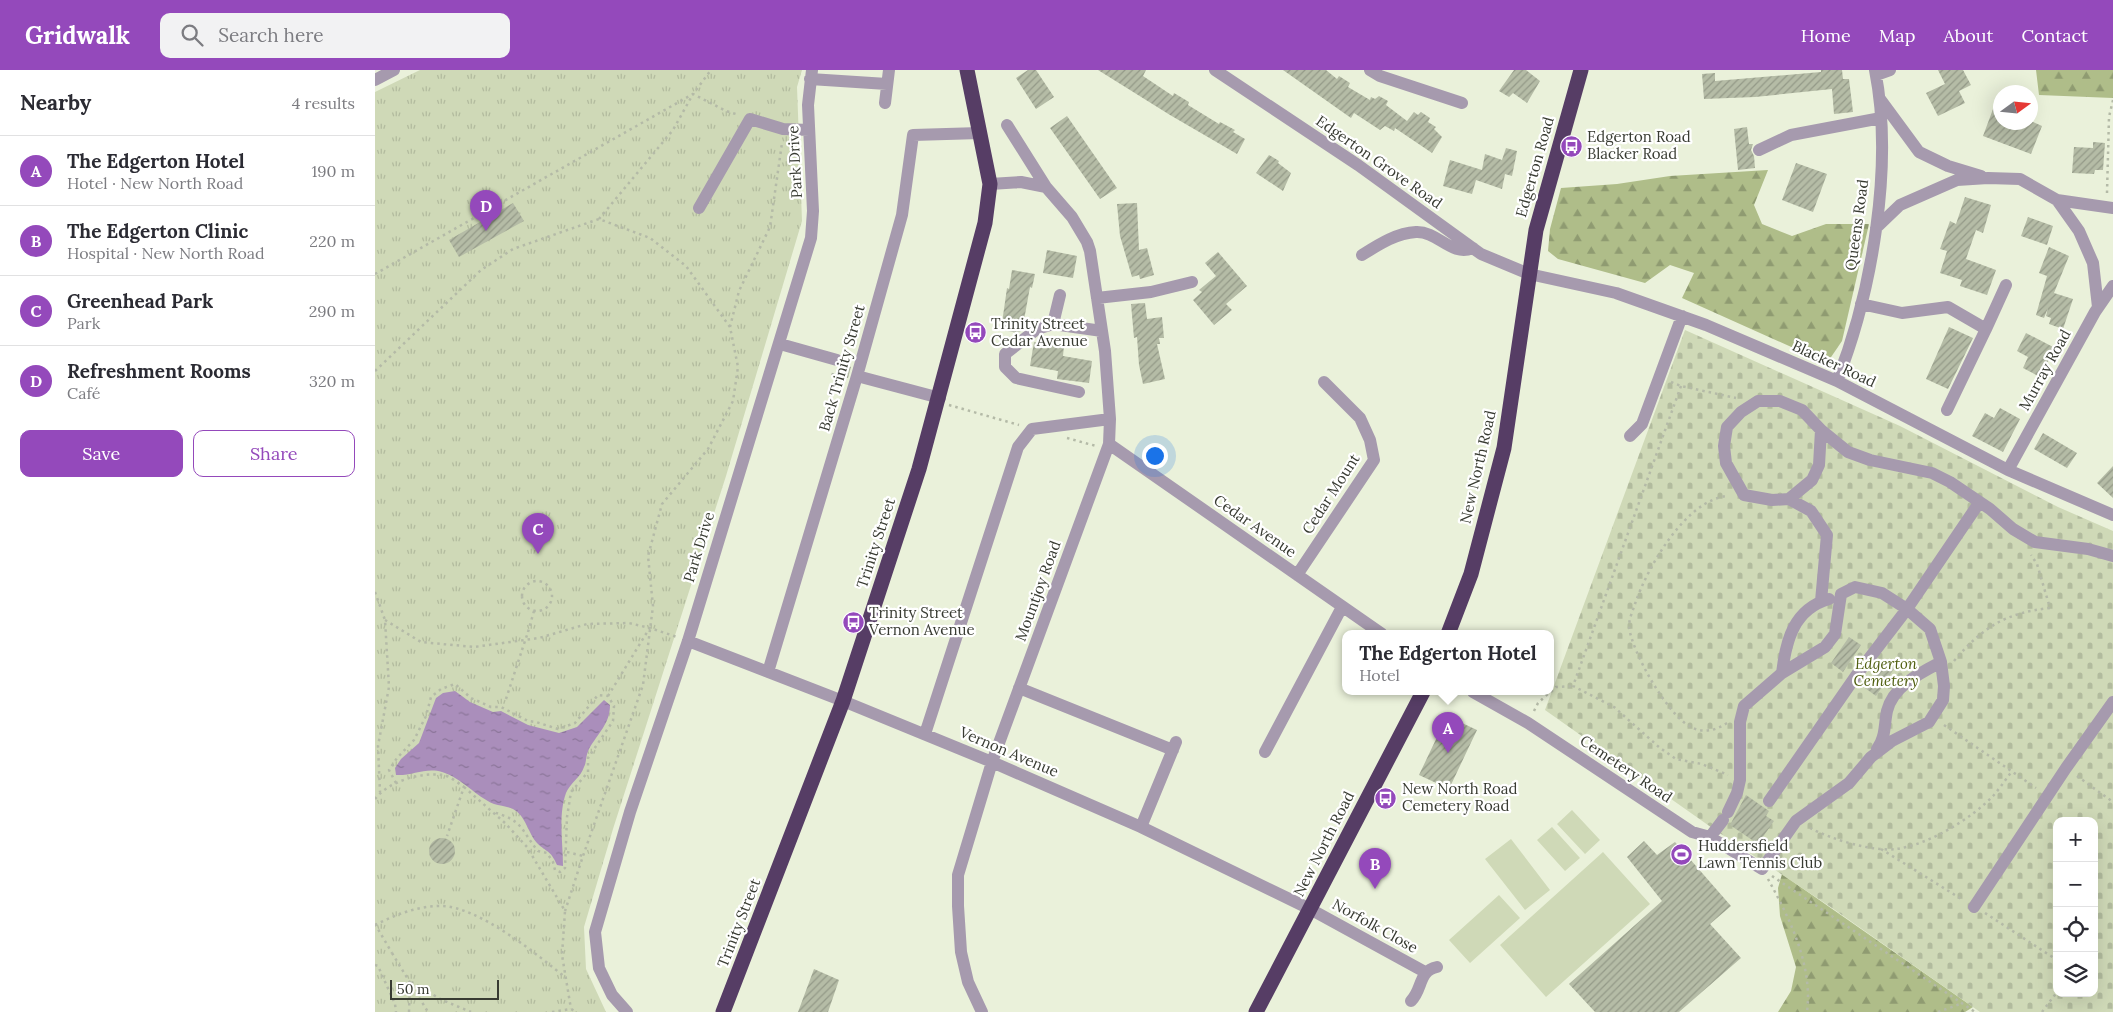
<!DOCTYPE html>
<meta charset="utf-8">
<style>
body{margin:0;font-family:Lora,serif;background:#f2f2f3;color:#2b2b33}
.controls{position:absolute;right:15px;bottom:15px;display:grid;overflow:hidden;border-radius:10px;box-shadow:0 5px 20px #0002}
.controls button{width:45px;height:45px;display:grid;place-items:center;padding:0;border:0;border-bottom:1px solid #e1e1e2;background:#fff;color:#2b2b33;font:25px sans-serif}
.compass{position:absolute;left:1618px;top:15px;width:45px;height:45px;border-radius:50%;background:#fff;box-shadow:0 5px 20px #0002;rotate:75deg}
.scale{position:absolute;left:15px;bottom:12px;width:109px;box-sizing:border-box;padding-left:5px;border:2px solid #383b32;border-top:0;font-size:14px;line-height:18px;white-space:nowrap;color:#383b32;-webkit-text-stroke:4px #fff;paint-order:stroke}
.you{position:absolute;left:779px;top:385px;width:18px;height:18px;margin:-12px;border:4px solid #fff;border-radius:50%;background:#1a73e8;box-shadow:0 0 0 8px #1a73e833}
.badge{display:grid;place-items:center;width:32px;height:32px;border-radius:50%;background:#9449bb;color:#fff;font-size:16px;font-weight:700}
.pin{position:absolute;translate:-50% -41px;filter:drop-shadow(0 1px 2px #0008)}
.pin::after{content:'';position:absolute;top:26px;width:18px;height:15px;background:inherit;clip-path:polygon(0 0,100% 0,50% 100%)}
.popup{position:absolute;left:967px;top:560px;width:212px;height:65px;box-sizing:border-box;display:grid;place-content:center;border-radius:10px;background:#fff;filter:drop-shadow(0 1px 4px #0005);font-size:16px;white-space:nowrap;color:#7c7c81}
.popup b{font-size:19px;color:#2b2b33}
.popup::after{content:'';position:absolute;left:50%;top:100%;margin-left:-10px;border:10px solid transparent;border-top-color:#fff}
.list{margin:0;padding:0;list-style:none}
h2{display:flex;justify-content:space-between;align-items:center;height:65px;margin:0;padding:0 20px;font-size:21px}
h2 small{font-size:16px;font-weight:400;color:#7c7c81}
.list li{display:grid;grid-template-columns:32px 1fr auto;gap:15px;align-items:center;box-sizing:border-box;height:70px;padding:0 20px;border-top:1px solid #e1e1e2}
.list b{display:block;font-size:19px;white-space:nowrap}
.list p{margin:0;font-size:16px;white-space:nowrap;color:#7c7c81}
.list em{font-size:16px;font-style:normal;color:#7c7c81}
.actions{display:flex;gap:10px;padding:15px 20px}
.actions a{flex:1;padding:11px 0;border:1px solid #9449bb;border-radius:10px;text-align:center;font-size:18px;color:#9449bb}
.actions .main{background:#9449bb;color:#fff}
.icon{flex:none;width:28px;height:28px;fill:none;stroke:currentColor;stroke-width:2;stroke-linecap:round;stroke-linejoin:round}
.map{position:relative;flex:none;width:1738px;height:942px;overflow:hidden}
header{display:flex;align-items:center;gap:30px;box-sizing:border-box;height:70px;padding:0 25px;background:#9449bb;color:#fff}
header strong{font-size:24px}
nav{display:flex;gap:28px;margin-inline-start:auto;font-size:18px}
.search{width:350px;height:45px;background:#f2f2f3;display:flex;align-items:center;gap:12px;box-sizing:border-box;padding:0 18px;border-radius:10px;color:#7c7c81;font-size:19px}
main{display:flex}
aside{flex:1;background:#fff}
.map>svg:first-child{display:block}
.grass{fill:#cfd9b7}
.forest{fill:url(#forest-firs)}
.cemetery{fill:url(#cemetery-stones);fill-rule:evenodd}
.park{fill:url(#park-tufts)}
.water{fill:url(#water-ripples)}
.building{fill:url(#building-hatch)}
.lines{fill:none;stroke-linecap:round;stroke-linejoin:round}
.path{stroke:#b4baa7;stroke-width:2.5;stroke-dasharray:2.5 4;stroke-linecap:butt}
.minor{stroke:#a69aae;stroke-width:12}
.highway{stroke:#563d65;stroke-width:15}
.path-bridge{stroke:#b4baa7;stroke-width:2.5;stroke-dasharray:2.5 4;stroke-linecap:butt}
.labels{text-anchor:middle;stroke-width:4.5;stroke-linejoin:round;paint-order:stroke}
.poi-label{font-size:15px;fill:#383b32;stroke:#fff;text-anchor:start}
.street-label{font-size:15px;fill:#383b32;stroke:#fff}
.park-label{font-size:15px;font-style:italic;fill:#505f10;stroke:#fff}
</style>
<header>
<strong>Gridwalk</strong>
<div class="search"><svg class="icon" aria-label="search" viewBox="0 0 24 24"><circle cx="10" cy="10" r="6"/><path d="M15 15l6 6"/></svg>Search here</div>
<nav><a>Home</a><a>Map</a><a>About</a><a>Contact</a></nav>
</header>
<main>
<aside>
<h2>Nearby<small>4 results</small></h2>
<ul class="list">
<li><span class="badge">A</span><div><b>The Edgerton Hotel</b><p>Hotel · New North Road</p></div><em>190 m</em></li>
<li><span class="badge">B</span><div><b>The Edgerton Clinic</b><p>Hospital · New North Road</p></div><em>220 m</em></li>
<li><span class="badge">C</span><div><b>Greenhead Park</b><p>Park</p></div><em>290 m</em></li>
<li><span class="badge">D</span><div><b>Refreshment Rooms</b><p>Café</p></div><em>320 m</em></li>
</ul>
<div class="actions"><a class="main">Save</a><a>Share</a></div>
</aside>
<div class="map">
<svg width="1738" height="942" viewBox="0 0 1738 942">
<defs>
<pattern id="forest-firs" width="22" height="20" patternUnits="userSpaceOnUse" patternTransform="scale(1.25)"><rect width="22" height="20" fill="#afbd89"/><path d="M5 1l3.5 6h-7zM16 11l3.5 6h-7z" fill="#8f9b71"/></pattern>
<pattern id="cemetery-stones" width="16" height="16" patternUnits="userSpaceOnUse" patternTransform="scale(1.25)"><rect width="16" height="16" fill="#cfd9b7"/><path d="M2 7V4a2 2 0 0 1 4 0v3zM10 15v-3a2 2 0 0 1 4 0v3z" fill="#b2bb9e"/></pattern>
<pattern id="park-tufts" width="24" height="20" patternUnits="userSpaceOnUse" patternTransform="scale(1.25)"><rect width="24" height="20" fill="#cfd9b7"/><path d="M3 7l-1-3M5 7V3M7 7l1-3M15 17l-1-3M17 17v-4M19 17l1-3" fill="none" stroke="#b2bb9e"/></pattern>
<pattern id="water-ripples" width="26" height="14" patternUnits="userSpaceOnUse" patternTransform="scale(1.25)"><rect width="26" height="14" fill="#aa8ebb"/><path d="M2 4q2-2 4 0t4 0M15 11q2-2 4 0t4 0" fill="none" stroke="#8b7599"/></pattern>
<pattern id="building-hatch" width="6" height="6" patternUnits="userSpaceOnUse" patternTransform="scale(1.25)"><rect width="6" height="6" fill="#b5bca6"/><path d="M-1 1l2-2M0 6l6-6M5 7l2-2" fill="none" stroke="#949a88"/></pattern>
</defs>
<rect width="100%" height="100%" fill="#eaf1da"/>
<path class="grass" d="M 1197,740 L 1225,770 L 1210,784 L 1182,754 Z
M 1177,757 L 1205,788 L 1190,801 L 1162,770 Z
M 1136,769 L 1175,820 L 1150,840 L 1110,789 Z
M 1228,782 L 1275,834 L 1171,927 L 1125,875 Z
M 1124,825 L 1145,848 L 1095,893 L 1074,870 Z"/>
<path class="forest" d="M 1661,0 L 1738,0 L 1738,28 L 1664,25 Z
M 1393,100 L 1379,135 L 1387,154 L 1417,166 L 1451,154 L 1494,154 L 1467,271 L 1452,293 L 1307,228 L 1319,203 L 1295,195 L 1270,213 L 1183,189 L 1173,181 L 1175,159 L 1186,118 L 1242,114 L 1295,106 Z
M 1407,804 L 1598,937 L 1590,942 L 1403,942 L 1416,921 L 1421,897 L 1405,846 L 1403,818 Z"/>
<path class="cemetery" d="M 1310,260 L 1525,356 L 1683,437 L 1738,461 L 1738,942 L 1605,942 L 1457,838 L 1340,760 L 1170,640 ZM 1682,751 L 1719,751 L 1719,923 L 1682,923 Z"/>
<path class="park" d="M 45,0 L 427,0 L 422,17 L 427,151 L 351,406 L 238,759 L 209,857 L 211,899 L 231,942 L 0,942 L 0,22 Z"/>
<path class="water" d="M 80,621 L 95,632 L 118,642 L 126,641 L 153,655 L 184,663 L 202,657 L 229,630 L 235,635 C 235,654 223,663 214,679 C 210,688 212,691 209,697 C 206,707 195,713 191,723 C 183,745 188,773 188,796 L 182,795 C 175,779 172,783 162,773 C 153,763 151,746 138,739 C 132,736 125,736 119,734 C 100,726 87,708 67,702 C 51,697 37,706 21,705 L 20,698 L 26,689 L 44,673 L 61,628 L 68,623 Z"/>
<path class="building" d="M 653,0 L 661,0 L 679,27 L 661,39 L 641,8 Z
M 723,0 L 771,0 L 768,6 L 798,26 L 799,23 L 814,32 L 813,35 L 844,54 L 845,52 L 860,60 L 858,62 L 870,69 L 862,84 L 795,45 Z
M 908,0 L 951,0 L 962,9 L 964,6 L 975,13 L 973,17 L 995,30 L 996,27 L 1000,29 L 1004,26 L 1013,31 L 1011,35 L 1032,51 L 1039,42 L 1043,45 L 1046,42 L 1055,48 L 1053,52 L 1061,57 L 1059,59 L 1067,67 L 1057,83 L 1020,58 L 1019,61 L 1010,56 L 1005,60 L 979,43 L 976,48 Z
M 1139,0 L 1151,0 L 1165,11 L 1152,33 L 1138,23 L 1134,27 L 1124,21 Z
M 1446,0 L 1467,0 L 1468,9 L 1474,9 L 1478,42 L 1459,44 L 1457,19 L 1380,27 L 1329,29 L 1327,4 L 1340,3 L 1340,11 L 1446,2 Z
M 1563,0 L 1588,0 L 1596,15 L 1584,21 L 1590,33 L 1563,46 L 1551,23 L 1570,14 Z
M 1624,23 L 1626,52 L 1658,52 L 1667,56 L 1656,84 L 1608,66 Z
M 692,46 L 742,118 L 725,129 L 675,58 Z
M 1372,57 L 1374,74 L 1378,74 L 1376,80 L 1379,86 L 1380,98 L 1363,100 L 1359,59 Z
M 1718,72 L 1730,73 L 1728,100 L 1720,100 L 1719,104 L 1697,103 L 1699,77 L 1718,78 Z
M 1131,78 L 1142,81 L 1137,106 L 1130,104 L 1127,119 L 1101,110 L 1097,124 L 1068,116 L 1075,90 L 1107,100 L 1110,84 L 1127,90 Z
M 894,85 L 904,91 L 903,93 L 916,103 L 908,121 L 881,103 Z
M 1421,93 L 1452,104 L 1438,142 L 1407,130 Z
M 1590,127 L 1616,135 L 1608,163 L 1601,160 L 1591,189 L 1621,200 L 1612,225 L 1585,216 L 1587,210 L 1565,203 L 1572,181 L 1565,179 L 1575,151 L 1581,154 Z
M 138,133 L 149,151 L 84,187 L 74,170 Z
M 762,133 L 764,180 L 772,178 L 779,205 L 765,209 L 764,205 L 757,207 L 745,166 L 742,134 Z
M 1653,147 L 1678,156 L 1672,175 L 1646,166 Z
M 1674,177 L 1694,186 L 1679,223 L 1698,229 L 1688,259 L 1674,254 L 1676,248 L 1671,246 L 1673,238 L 1669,248 L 1661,245 L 1672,206 L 1664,203 Z
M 672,180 L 702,186 L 698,208 L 668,203 Z
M 843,182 L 872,216 L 851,234 L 857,240 L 839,255 L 818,230 L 827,222 L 824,220 L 841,206 L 830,193 Z
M 637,200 L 660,204 L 657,218 L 655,217 L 649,250 L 651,250 L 650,258 L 643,263 L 626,260 L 632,218 L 634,219 Z
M 770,233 L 772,249 L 787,247 L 789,268 L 784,268 L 785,274 L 782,274 L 790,309 L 768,314 L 764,295 L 762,267 L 759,268 L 756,234 Z
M 1574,257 L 1598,268 L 1573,319 L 1551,309 Z
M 1651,263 L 1680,278 L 1665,307 L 1648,298 L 1653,287 L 1642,281 Z
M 659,272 L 689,276 L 688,286 L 717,291 L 714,313 L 682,309 L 683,301 L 655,296 Z
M 469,294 L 476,297 L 473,308 L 461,305 L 463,298 Z
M 1625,338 L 1645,349 L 1628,382 L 1597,366 L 1610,343 L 1619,348 Z
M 1668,363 L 1702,383 L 1692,398 L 1659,379 Z
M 1738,396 L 1738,428 L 1722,413 Z
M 1474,567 L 1486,575 L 1468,602 L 1456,593 Z
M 1507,591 L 1519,599 L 1501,626 L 1490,618 Z
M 1072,646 L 1102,660 L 1074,719 L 1044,705 Z
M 1371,725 L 1394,741 L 1391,746 L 1399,751 L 1383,774 L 1355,755 Z
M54 781a13 13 0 1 1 26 0a13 13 0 1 1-26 0Z
M 1269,771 L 1282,785 L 1300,772 L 1356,836 L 1335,854 L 1366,888 L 1304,942 L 1220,942 L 1194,914 L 1287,831 L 1252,787 Z
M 439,899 L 464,910 L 453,942 L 423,942 Z"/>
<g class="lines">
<path class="path" d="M 1732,123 L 1734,47 L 1738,30
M 224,149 L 298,60 L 318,24 L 351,41 L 364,45
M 0,204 L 318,24 L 336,0
M 355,257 L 364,221 L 395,157 L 407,73
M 0,301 L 106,200 L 138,179 L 224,149 L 275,168 L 311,196 L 355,257 L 363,297 L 358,331 L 333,379 L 287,434 L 273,486 L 278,536 L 268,615 L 208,786 L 190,841
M 458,303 L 457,307 L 468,310
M 1296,312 L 1306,316 L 1361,328
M 1306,316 L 1198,616 L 1239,637 L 1285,678 L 1301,689 L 1327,694 L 1353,705
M 574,335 L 644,355
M 692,368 L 721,376
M147 526a15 15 0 1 1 30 0a15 15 0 1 1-30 0Z
M 0,522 L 10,550 L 14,617 L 3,676 L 5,722
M 10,550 L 46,572 L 99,577 L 164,568 L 212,554 L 254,553 L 275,558 L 302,567
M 153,562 L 159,541
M 1579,591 C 1608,557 1630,543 1675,538 L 1662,494 L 1656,485
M 1176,622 L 1181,617 L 1198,616
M 233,626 L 274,559
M 131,629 L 147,580
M 1159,641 L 1163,633 L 1175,622
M 1352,653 C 1341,660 1329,664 1316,657 C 1293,646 1256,581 1254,556 C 1254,549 1258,540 1260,534 C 1272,498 1311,429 1353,426
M 1569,655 L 1661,718
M 1702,706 L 1738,732
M 21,713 L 14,700 L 22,688 L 39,670 L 51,646 L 56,627 L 66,619 L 80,614 L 96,628 L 116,637 L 126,637 L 153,651 L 161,652 L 183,659 L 200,653 L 223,625 L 233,626 L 239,636 L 238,651 L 213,688 L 213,702 L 196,722 L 192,747 L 190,798 L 185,802 L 180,800 L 178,792 L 172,783 L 163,781 C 145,759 149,751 118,742
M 89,717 L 130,753 L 152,777 L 190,841 L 187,885 L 196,939
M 0,729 C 14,711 46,702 68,705 C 75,706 83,713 89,717 L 72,766
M 1435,758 C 1456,769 1497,782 1521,779 C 1553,775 1596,749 1618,726 C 1625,718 1631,709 1637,701
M 1506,779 L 1588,830
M 192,782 L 208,786
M 1397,806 L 1600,942
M 1393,809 C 1415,849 1438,896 1432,942
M 1610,843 L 1682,890
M 0,855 C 20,845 42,836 66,836 C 103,836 163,885 191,908
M 17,883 L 53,942
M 0,895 L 3,896 L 20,934 L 21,942
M 34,942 L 35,911 L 67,930 L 96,942
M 177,942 L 196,939 L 201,942
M 1563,942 L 1588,933
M 1667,942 L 1682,922"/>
<path class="minor" d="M 840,0 L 983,95 L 1106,184 L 1154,204 L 1241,223 L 1331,255 L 1462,311 L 1633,400 L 1738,445
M 995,0 L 1005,6 L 1087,33
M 1501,5 L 1515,0
M 435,9 L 512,14
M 0,10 L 19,0
M 1505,29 L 1544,82 L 1573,96 L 1606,106
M 510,33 L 514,0
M 1384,80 L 1416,65 L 1506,48
M 615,114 L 646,112 L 671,117
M 1682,130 L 1738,138
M 324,138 L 375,49 L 408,59 L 434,60
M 1501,158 L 1525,135 L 1582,110 L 1613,108 L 1645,109 L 1682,130 L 1704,161 L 1718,193 L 1723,237
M 987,185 C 1003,175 1021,163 1041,162 C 1063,161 1076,187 1098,178
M 722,228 L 776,222 L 817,212
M 1486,234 L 1527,243 L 1573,237 L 1611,259 L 1572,340
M 678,254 L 685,225
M 1611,259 L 1631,215
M 405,274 L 462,290
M 482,306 L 565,328
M 1462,311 C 1497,222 1519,95 1500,0
M 704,322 L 641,308 L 630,297 L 630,284 L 662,259 L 678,254 L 727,261
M 1446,360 L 1444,395 L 1437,410 L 1414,429 L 1397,430 L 1369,425 L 1351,393 L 1349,376 L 1352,357 L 1366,342 L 1383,331 L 1405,331 L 1427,340 L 1446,360 L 1473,382 L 1495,390 L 1557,403 L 1575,412 L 1615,439 L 1638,459 L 1660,472 L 1713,479 L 1738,486
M 1255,366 L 1267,354 L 1307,246
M 734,374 L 1007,564
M 1633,400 L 1720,242 L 1738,216
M 1414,429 L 1436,441 L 1452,465 L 1446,531
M 922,505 L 999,390 L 995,370 L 985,348 L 949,312
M 313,571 L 468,631 L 617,692 L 766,757 L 935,839 L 1050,902
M 393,602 L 482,306 L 527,145 L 538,65 L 605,63
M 1407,603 C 1411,570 1419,539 1454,529
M 644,618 L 798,680
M 1098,622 L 1153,653 L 1317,762 L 1335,767 L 1387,799 L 1421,751 L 1474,713 L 1496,687 L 1517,671 L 1554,652 L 1568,630 L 1569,616 L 1566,592 L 1555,559 L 1532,539 L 1507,523 L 1480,517 L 1466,524 L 1460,564 L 1450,577 L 1407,603 L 1369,636 L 1365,652 L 1365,710 L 1362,723 L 1353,742
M 550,664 L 643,377 L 657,359 L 735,349
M 1502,679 C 1511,667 1509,655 1512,641 C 1518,616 1545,603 1566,592
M 890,682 L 967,537
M 1394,731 L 1483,603 L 1532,539 L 1604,433
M 766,757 L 801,672
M 1335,767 L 1348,750
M 1599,837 L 1691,698 L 1738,632
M 1036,931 C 1048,919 1043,901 1062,897
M 252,942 L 237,925 L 224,898 L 220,862 L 255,742 L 313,571 L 436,168 L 438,141 L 433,35 L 437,0
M 607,942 L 593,912 L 586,882 L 583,836 L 583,805 L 617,692 L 734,374 L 735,349 L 730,281 L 715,181 L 712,172 L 697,147 L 671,117 L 632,55"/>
<path class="highway" d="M 1073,564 L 1096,504 L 1129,378 L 1161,160 L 1206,0
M 348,942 L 468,631 L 544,399 L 610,153 L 615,114 L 592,0
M 881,942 L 1048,622"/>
<path class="path-bridge" d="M 147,580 L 153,562
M 0,854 L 17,883"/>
</g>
<defs>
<symbol id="bus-disc" viewBox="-11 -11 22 22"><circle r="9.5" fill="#9449bb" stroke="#fff"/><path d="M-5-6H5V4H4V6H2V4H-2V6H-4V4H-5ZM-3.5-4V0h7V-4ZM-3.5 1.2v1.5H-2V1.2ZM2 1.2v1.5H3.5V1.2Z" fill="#fff"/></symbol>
<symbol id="stadium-disc" viewBox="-11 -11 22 22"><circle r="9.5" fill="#9449bb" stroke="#fff"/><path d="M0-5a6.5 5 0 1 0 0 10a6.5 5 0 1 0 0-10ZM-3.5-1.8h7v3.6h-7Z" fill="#fff"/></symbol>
</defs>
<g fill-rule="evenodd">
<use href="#bus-disc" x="1184" y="64" width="25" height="25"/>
<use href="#bus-disc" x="588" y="250" width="25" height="25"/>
<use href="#bus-disc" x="466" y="540" width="25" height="25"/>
<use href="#bus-disc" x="998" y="716" width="25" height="25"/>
<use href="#stadium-disc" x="1294" y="772" width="25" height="25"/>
</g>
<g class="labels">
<g class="poi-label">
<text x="1212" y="72">Edgerton Road<tspan x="1212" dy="17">Blacker Road</tspan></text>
<text x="616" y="259">Trinity Street<tspan x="616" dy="17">Cedar Avenue</tspan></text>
<text x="494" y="548">Trinity Street<tspan x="494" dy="17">Vernon Avenue</tspan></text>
<text x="1027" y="724">New North Road<tspan x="1027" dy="17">Cemetery Road</tspan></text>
<text x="1323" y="781">Huddersfield<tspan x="1323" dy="17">Lawn Tennis Club</tspan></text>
</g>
<g class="street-label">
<text transform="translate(420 92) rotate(-93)" y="5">Park Drive</text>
<text transform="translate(1004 92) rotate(35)" y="5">Edgerton Grove Road</text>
<text transform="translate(1160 97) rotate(-74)" y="5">Edgerton Road</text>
<text transform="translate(1482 155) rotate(-82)" y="5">Queens Road</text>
<text transform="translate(1459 294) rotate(25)" y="5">Blacker Road</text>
<text transform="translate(467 298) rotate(-74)" y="5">Back Trinity Street</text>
<text transform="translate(1670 300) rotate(-61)" y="5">Murray Road</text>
<text transform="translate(1103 397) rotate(-77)" y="5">New North Road</text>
<text transform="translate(956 424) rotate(-57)" y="5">Cedar Mount</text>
<text transform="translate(880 456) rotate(35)" y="5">Cedar Avenue</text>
<text transform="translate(501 473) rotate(-72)" y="5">Trinity Street</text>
<text transform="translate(324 477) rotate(-73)" y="5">Park Drive</text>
<text transform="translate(663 521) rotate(-70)" y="5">Mountjoy Road</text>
<text transform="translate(634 682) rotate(23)" y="5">Vernon Avenue</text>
<text transform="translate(1251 699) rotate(34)" y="5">Cemetery Road</text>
<text transform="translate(949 774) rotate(-63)" y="5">New North Road</text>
<text transform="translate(364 853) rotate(-69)" y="5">Trinity Street</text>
<text transform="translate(1000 856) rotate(29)" y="5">Norfolk Close</text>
</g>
<g class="park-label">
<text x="1511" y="599">Edgerton<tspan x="1511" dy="17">Cemetery</tspan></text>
</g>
</g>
</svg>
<div class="controls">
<button>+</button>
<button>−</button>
<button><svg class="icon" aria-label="locate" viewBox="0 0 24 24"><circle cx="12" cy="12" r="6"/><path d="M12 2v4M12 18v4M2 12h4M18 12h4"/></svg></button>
<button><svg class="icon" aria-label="layers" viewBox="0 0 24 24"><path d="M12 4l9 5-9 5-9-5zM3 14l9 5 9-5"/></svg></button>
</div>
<svg class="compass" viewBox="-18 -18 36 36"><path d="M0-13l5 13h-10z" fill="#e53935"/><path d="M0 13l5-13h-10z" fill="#7c7c81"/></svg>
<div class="scale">50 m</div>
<div class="you"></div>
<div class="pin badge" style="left:1073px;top:683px">A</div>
<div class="popup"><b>The Edgerton Hotel</b>Hotel</div>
<div class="pin badge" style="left:1000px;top:819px">B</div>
<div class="pin badge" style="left:163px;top:484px">C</div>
<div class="pin badge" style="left:111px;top:161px">D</div>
</div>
</main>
